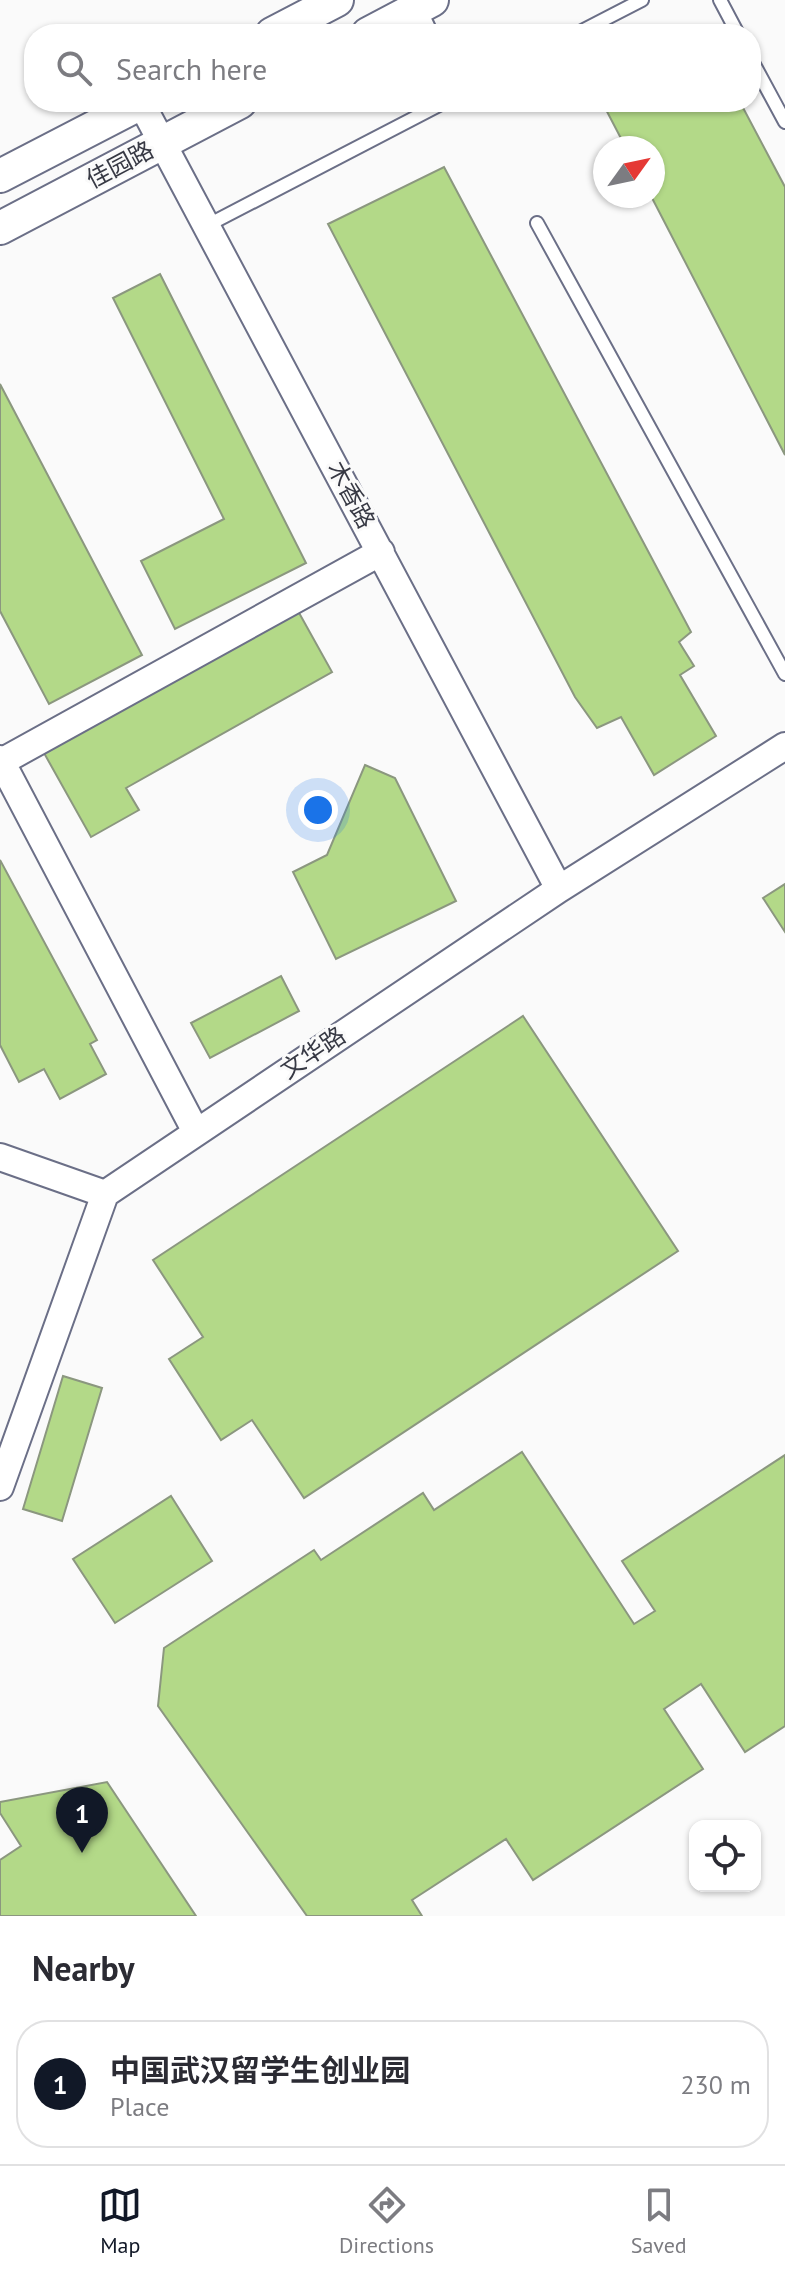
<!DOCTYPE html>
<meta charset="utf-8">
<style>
body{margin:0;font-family:"PT Sans","Noto Sans SC",sans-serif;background:#f7f7f7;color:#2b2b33}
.controls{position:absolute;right:24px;bottom:24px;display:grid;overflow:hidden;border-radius:16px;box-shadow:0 2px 6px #0004}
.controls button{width:72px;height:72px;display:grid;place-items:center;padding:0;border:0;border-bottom:2px solid #e1e1e2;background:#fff;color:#2b2b33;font:40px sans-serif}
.compass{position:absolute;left:593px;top:136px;width:72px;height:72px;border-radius:50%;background:#fff;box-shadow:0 2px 6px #0004;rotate:57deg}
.you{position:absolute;left:318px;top:810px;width:28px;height:28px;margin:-20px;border:6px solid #fff;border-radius:50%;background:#1a73e8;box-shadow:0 0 0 12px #1a73e833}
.badge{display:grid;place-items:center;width:52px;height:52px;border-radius:50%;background:#111827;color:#fff;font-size:26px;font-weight:700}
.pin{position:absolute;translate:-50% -66px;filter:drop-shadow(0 2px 4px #0008)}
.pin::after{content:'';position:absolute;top:42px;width:28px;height:24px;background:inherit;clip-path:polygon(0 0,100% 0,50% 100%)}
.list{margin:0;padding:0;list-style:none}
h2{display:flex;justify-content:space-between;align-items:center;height:104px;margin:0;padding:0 32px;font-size:34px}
h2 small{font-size:26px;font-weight:400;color:#7c7c81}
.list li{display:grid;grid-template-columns:52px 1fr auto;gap:24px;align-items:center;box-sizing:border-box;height:128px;margin:0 16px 16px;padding:0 16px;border:2px solid #e1e1e2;border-radius:32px}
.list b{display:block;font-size:30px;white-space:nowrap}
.list p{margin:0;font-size:26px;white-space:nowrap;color:#7c7c81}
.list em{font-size:26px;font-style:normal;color:#7c7c81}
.icon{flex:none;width:44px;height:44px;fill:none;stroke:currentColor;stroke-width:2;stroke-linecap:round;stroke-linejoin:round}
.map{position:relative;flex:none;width:785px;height:1916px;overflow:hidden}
.search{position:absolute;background:#fff;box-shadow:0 2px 6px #0004;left:24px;right:24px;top:24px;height:88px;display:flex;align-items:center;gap:20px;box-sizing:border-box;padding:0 28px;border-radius:32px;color:#7c7c81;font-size:30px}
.sheet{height:248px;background:#fff}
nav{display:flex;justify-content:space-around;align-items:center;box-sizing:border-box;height:112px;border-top:2px solid #e1e1e2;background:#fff;font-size:22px;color:#7c7c81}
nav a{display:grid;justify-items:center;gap:4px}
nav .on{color:#111827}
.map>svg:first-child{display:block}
.building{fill:#b3d988;stroke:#8b977f;stroke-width:2}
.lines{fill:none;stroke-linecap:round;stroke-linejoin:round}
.service-casing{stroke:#6b6f87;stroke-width:16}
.minor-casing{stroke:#6b6f87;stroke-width:30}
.tertiary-casing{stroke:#6b6f87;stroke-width:36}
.service{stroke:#fff;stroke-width:12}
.minor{stroke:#fff;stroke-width:26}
.tertiary{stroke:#fff;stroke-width:32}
.labels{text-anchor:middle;stroke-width:6;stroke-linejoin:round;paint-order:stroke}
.street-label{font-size:24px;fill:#373944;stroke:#fafafa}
</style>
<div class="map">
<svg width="785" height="1916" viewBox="0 0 785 1916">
<rect width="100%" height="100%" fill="#fafafa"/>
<path class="building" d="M 602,102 L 740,102 L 785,187 L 785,455 L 651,196 L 653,148 L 626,148 Z
M 444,167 L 691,632 L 679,642 L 694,666 L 680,675 L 716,736 L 654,775 L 621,717 L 597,728 L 575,697 L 328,224 Z
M 160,274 L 306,563 L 175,629 L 141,561 L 224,519 L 113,298 Z
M 0,384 L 142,655 L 49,704 L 0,611 Z
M 298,611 L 332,672 L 126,788 L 139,810 L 91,837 L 44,753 Z
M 365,765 L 395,778 L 456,901 L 336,959 L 293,872 L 327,855 Z
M 0,860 L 97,1040 L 90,1044 L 106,1074 L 60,1099 L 44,1069 L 19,1082 L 0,1045 Z
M 785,884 L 785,932 L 763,898 Z
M 281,976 L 299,1011 L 210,1058 L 191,1023 Z
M 523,1016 L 678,1251 L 304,1498 L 252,1420 L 221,1440 L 169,1359 L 203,1337 L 153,1260 Z
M 63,1376 L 102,1388 L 62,1521 L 23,1509 Z
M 522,1452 L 634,1624 L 655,1611 L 622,1561 L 785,1455 L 785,1726 L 745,1752 L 701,1684 L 664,1709 L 703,1769 L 533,1880 L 506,1839 L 412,1900 L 422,1916 L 307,1916 L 158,1706 L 164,1648 L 314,1550 L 321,1560 L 423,1493 L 434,1510 Z
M 171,1496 L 212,1561 L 115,1623 L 73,1559 Z
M 107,1782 L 196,1916 L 0,1916 L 0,1860 L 21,1846 L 0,1813 L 0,1802 Z"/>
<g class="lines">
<defs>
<path id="service" d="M 720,0 L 738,34
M 419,7 L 432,34
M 576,34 L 642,0
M 751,59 L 785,122
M 537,223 L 785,674
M 208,225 L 445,102"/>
<path id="minor" d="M 141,103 L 559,889
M 0,759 L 196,1132
M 1,762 L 381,552
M 0,1157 L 105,1194
M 0,1487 L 105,1194 L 559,889 L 785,746"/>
<path id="tertiary" d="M 272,34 L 337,0
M 368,34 L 432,0
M 0,176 L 143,102
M 0,228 L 240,102"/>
</defs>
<use href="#service" class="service-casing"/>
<use href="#minor" class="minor-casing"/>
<use href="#tertiary" class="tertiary-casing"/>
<use href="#service" class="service"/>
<use href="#minor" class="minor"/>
<use href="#tertiary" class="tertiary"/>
</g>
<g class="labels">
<g class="street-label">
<text transform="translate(120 165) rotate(-28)" y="8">佳园路</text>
<text transform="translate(351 495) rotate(62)" y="8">木香路</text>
<text transform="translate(313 1053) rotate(-34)" y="8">文华路</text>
</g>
</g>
</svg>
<div class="controls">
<button><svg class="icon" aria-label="locate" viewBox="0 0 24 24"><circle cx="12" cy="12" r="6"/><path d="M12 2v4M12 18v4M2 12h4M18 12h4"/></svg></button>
</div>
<svg class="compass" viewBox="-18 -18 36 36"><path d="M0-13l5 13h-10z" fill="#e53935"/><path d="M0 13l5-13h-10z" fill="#7c7c81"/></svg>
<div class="you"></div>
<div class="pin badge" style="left:82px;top:1853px">1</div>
<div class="search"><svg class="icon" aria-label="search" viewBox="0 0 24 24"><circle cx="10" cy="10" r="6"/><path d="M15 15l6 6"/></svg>Search here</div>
</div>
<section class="sheet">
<h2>Nearby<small></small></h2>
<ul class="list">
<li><span class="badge">1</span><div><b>中国武汉留学生创业园</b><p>Place</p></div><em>230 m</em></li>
</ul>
</section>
<nav>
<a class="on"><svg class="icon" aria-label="map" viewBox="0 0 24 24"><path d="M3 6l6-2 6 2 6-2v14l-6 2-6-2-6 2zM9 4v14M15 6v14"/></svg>Map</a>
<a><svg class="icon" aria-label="directions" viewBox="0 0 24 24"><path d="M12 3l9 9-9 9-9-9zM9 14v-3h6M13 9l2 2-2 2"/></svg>Directions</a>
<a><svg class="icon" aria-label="saved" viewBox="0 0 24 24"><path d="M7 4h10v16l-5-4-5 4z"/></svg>Saved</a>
</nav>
